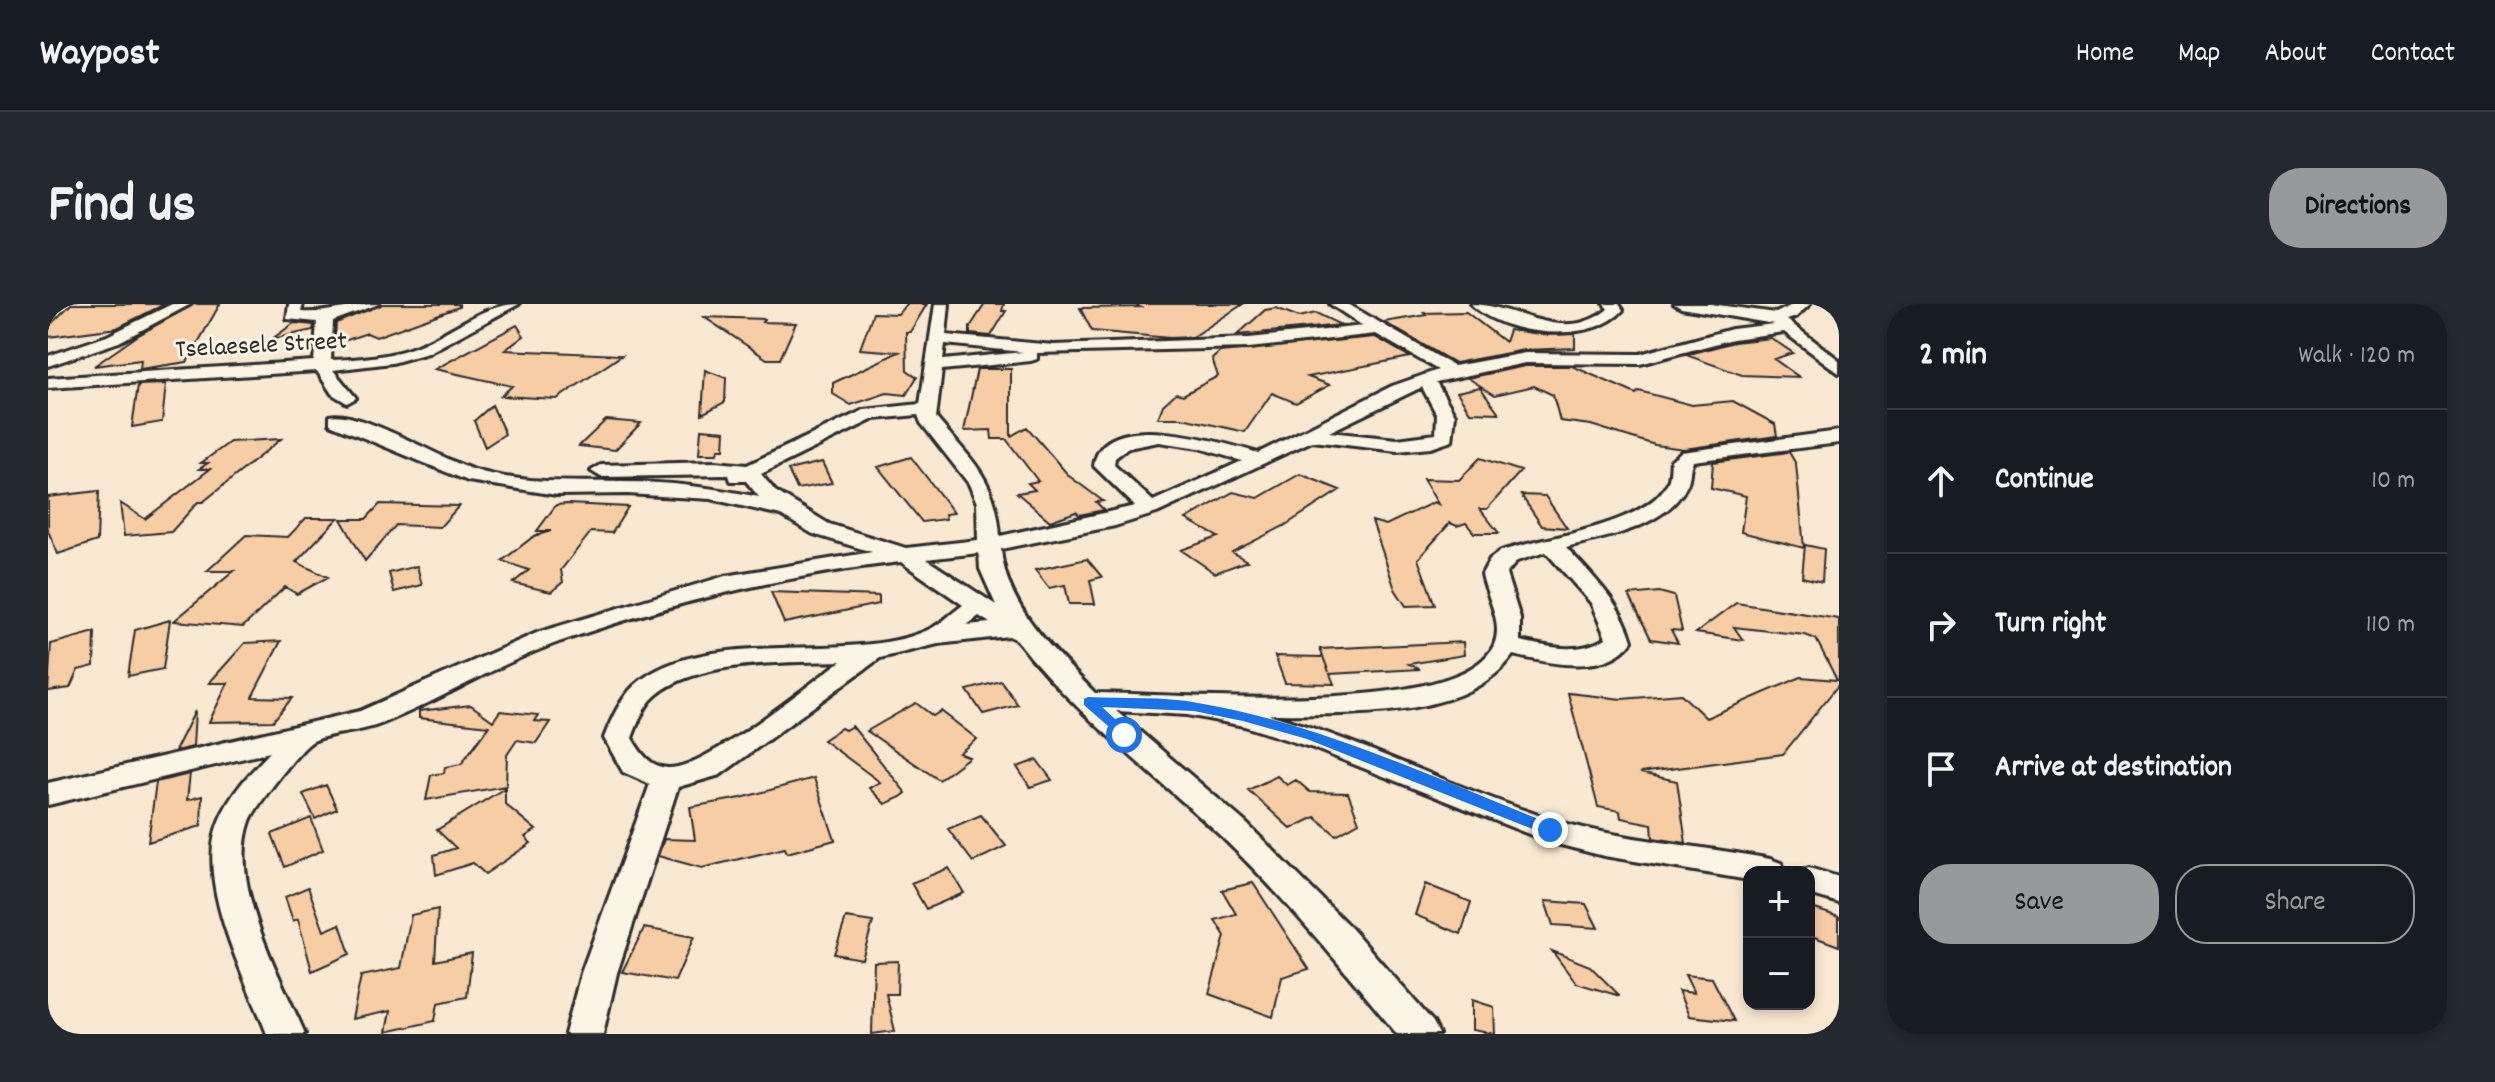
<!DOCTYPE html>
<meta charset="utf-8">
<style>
body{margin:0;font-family:Dekko,sans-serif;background:#242831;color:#f1f3f6}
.controls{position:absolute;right:24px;bottom:24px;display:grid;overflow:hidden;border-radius:16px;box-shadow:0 4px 12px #0003}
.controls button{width:72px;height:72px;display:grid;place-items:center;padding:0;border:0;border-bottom:2px solid #363941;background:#171b24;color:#f1f3f6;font:40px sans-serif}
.stop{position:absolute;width:24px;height:24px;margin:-18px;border:6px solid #1a73e8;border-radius:50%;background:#fff}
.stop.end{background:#1a73e8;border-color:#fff;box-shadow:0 2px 8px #0008}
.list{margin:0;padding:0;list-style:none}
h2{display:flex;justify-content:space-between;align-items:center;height:104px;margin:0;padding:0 32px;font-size:34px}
h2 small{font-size:26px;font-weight:400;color:#9ea1a6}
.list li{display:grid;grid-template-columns:52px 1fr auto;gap:24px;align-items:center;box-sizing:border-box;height:144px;padding:0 32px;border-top:2px solid #363941}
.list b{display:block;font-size:30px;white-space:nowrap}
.list em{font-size:26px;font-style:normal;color:#9ea1a6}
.actions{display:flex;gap:16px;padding:24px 32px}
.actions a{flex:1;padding:18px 0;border:2px solid #98999b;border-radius:32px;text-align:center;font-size:28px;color:#98999b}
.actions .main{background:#98999b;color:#111}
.icon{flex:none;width:44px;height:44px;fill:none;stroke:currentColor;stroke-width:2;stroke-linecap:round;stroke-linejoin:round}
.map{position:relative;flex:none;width:1791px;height:730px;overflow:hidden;border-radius:32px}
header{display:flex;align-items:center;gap:48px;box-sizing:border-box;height:112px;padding:0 40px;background:#171b24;border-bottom:2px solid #363941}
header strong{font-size:38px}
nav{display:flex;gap:44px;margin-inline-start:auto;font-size:28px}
.intro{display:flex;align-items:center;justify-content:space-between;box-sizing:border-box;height:192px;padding:0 48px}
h1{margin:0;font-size:56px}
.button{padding:20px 36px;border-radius:32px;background:#98999b;color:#111;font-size:28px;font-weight:700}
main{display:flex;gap:48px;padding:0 48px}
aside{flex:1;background:#171b24;border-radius:32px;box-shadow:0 4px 12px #0003}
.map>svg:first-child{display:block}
.building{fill:#f7cda6;stroke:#2b2b2b;stroke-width:2}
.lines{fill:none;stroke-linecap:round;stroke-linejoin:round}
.minor-casing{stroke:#2b2b2b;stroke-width:6}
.minor{fill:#fcf5e5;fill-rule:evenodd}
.route{fill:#1a73e8}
.labels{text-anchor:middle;stroke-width:6;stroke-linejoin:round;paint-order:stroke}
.far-street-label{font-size:26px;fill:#2b2b2b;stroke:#fcf5e5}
</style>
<header>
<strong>Waypost</strong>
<nav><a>Home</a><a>Map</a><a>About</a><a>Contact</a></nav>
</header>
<div class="intro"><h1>Find us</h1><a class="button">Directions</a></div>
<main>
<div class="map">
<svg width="1791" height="730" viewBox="0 0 1791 730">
<rect width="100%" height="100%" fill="#fae9d2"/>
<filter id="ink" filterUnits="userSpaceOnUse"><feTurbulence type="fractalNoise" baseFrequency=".0125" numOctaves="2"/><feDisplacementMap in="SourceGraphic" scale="16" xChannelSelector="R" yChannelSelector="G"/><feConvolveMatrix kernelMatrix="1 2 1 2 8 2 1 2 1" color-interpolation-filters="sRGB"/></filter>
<g filter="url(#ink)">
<path class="building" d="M 23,0 L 117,0 L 69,24 L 0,33 L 0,23 Z
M 146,0 L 172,0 L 139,58 L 92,65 L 93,56 L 46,62 L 89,32 Z
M 334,0 L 411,0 L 411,3 L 328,33 L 319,29 L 299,36 L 287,33 L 288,19 Z
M 858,0 L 879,0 L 862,28 L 858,28 L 859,66 L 869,73 L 858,91 L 839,89 L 803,101 L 785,90 L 785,79 L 851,48 L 812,45 L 825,9 L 850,10 Z
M 937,0 L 956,0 L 954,7 L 958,7 L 943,32 L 922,30 L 922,23 Z
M 1087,0 L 1195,0 L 1145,33 L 1122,34 L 1044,27 L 1032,4 L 1092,3 Z
M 1228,4 L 1251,13 L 1268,9 L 1293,21 L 1189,31 L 1217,6 Z
M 1418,8 L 1457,38 L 1461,26 L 1499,31 L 1527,30 L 1527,44 L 1476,46 L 1407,59 L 1336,18 L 1378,11 L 1376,9 Z
M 656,13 L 716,15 L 714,18 L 748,19 L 732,55 L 719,55 Z
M 246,19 L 266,21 L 265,26 L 224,35 Z
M 469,21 L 476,32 L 457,46 L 574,51 L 509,95 L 453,92 L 464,82 L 387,65 Z
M 1327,33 L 1362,53 L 1260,73 L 1282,81 L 1248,99 L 1224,89 L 1197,128 L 1134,114 L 1110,114 L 1115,101 L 1128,89 L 1135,91 L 1170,72 L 1164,55 L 1172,48 Z
M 1723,34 L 1745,49 L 1726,55 L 1751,73 L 1694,71 L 1638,51 L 1686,38 Z
M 1477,62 L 1524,62 L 1588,90 L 1591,87 L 1644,101 L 1685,97 L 1727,120 L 1729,132 L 1636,145 L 1607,141 L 1543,121 L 1512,117 L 1505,91 L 1486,82 L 1447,91 L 1420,74 Z
M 929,65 L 963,65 L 963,132 L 979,123 L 1021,172 L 1055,197 L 1048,198 L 1056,206 L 1031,211 L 1028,208 L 1002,217 L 969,189 L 987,186 L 980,179 L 990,177 L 958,135 L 944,135 L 943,126 L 916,127 Z
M 657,66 L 678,74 L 677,98 L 654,110 Z
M 118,80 L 114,118 L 84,123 L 90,81 Z
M 1432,83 L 1451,109 L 1422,108 L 1409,88 Z
M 444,101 L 457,130 L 437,143 L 426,117 Z
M 558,116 L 593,119 L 567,146 L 531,142 Z
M 653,125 L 677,127 L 676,145 L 670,145 L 669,150 L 651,150 Z
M 233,135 L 155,198 L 150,198 L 123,228 L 76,232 L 72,199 L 97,215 L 162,165 L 151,165 L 160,159 L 153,159 L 182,138 Z
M 1741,148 L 1748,160 L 1756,244 L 1693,228 L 1698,192 L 1663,184 L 1665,158 Z
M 863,153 L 906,209 L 897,210 L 898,215 L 874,218 L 830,163 Z
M 1432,154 L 1473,167 L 1439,205 L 1432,205 L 1451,229 L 1426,229 L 1418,219 L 1409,222 L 1402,219 L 1370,255 L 1387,301 L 1358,302 L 1347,285 L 1324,217 L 1338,221 L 1386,198 L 1390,200 L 1375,175 L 1411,176 Z
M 774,158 L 784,179 L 749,185 L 740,166 Z
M 1252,170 L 1292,186 L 1236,222 L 1184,248 L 1199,257 L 1167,269 L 1133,246 L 1170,233 L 1138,215 L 1185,188 L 1210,194 Z
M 51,187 L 49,237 L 10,250 L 0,227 L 0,193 Z
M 1473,191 L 1497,192 L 1519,224 L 1494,222 Z
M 332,200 L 411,202 L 392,223 L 348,221 L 317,257 L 293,215 L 318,215 Z
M 519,200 L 580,203 L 564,229 L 543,228 L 513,266 L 515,278 L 503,288 L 465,279 L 481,266 L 454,257 L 486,232 L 503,227 L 489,227 L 508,201 Z
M 258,214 L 290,214 L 248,258 L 280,273 L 249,290 L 237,283 L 195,323 L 126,317 L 186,267 L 159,267 L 198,231 L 240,233 Z
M 1757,241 L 1776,245 L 1774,278 L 1754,273 Z
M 1039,255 L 1054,273 L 1042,276 L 1047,300 L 1021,300 L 1017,281 L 1001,284 L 987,266 Z
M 369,262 L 374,281 L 346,288 L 341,269 Z
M 723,288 L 831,292 L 831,300 L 736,319 Z
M 1611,288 L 1626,292 L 1634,327 L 1623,326 L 1630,339 L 1603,335 L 1581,291 Z
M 1688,299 L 1791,315 L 1791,380 L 1735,450 L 1592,469 L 1629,477 L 1638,539 L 1605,534 L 1604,520 L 1573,514 L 1572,507 L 1550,503 L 1520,389 L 1574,395 L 1633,390 L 1658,414 L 1753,373 L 1789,376 L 1768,335 L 1757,331 L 1686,323 L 1695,336 L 1648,329 Z
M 122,316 L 115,365 L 80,372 L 87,326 Z
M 47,328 L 46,362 L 30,366 L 22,384 L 0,387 L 3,340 Z
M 233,337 L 204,393 L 244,394 L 225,417 L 161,418 L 180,379 L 161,379 L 197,339 Z
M 1415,338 L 1416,351 L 1361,360 L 1372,365 L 1282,370 L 1286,380 L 1237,379 L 1227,352 L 1275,353 L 1281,368 L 1272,345 Z
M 953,377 L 970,401 L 935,410 L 919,386 Z
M 868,399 L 885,412 L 893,407 L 929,435 L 911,449 L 921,453 L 891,476 L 819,427 Z
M 423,401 L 445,417 L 452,407 L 490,411 L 486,417 L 502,418 L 488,439 L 469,436 L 459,451 L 458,482 L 378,496 L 383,471 L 396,469 L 397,463 L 413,460 L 441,422 L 371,414 L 371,407 Z
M 147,407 L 145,443 L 127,447 Z
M 804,422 L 858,489 L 853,493 L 837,500 L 821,484 L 832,478 L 775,436 L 793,424 L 797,426 Z
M 989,456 L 1004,476 L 982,483 L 969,463 Z
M 142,470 L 139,496 L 154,492 L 153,522 L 100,538 L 108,478 Z
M 1229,472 L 1239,481 L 1248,476 L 1262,488 L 1300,489 L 1311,518 L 1288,531 L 1267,513 L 1243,525 L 1200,486 Z
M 766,474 L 787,536 L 739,549 L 737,544 L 654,564 L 610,552 L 616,535 L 647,536 L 642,503 L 693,494 Z
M 278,481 L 289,505 L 267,515 L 255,490 Z
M 457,484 L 457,500 L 488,526 L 477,533 L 483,539 L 437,570 L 425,559 L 388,571 L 386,551 L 408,544 L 389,526 Z
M 933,511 L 958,542 L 925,558 L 900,525 Z
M 263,514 L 275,546 L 237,563 L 224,530 Z
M 901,564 L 916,589 L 878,605 L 863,579 Z
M 1205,579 L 1261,665 L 1234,673 L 1225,713 L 1161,690 L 1177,632 L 1167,616 L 1188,610 L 1174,586 Z
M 1377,580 L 1423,598 L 1413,630 L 1367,611 Z
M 260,583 L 276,627 L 292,620 L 302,650 L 264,667 L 250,615 L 245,617 L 237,593 Z
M 1497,597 L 1538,600 L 1550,624 L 1505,621 Z
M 1761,603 L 1791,613 L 1791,642 L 1761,631 Z
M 390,605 L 387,657 L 424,649 L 419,693 L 390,699 L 387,717 L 338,728 L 342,707 L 304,715 L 313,672 L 353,664 L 363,611 Z
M 798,614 L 825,618 L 814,655 L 786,650 Z
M 596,624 L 646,633 L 627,677 L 574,668 Z
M 1504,647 L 1542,662 L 1572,692 L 1528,679 Z
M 850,657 L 849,690 L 838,690 L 847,727 L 824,730 L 826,658 Z
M 1637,671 L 1664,674 L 1686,717 L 1641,712 L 1630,687 L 1646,689 Z
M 1424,696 L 1446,703 L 1447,730 L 1424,726 Z"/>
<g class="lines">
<defs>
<path id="minor" d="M 124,0 L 143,0 L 71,38 L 0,62 L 0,52 L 59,32 Z
M 241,0 L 255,0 L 253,8 C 280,10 304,0 331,0 L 285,17 L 283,56 C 311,55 342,53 369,42 C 403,29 434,0 471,0 L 380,49 L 344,59 L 285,66 L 308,94 L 299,99 L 284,90 L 269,67 L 0,84 L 0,74 L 266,57 L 269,18 L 239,15 Z
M 887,0 L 901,0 L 898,31 L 1006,41 L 1201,34 L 1315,22 L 1282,0 L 1300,0 L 1406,62 L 1477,49 L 1592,50 L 1684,25 L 1726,20 L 1633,4 L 1626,0 L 1663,0 L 1728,9 L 1746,0 L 1762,0 L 1748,13 L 1739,16 L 1791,56 L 1791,69 L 1736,28 L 1685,35 L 1592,60 L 1477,59 L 1388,78 L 1407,111 L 1404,137 L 1383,144 L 1349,147 L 1264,137 L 1109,209 L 1067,222 L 953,245 C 958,305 1008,348 1047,389 C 1121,389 1412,416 1446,341 C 1456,318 1438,292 1434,270 L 1442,255 L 1453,247 C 1496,233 1597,222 1619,180 C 1623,174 1622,164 1623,156 L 1633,148 L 1791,127 L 1791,139 L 1645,157 C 1641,164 1643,173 1639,181 C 1619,223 1559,233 1518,243 C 1544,272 1573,298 1584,337 C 1559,373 1500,359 1465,351 C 1418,418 1293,410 1220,410 C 1318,438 1409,486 1506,516 C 1576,537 1651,541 1722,555 L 1733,559 L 1738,568 L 1701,568 L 1701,576 L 1556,552 L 1501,538 L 1265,444 L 1196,422 L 1139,411 L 1068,407 L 1198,519 L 1304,625 L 1385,718 L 1391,730 L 1349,730 C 1294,663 1238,595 1175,534 C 1106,469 1028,412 969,336 L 961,332 L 890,340 L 832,354 L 672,471 L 630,483 L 569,669 L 555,730 L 517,730 L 533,669 L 602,480 L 575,468 L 556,434 C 563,416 572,395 587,381 C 656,320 801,362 880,326 C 892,321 904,309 915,301 L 853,258 C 733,272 625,298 511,338 C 449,360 392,397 330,421 C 309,429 285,428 265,437 C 253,443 207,503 202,517 C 179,580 233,673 257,730 L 219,730 C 197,672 146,579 171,517 C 182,490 202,469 222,448 L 0,501 L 0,479 L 312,407 L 491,328 L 677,272 L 824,248 L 765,230 L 733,211 L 663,195 L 579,190 L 509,191 L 420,177 L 282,120 L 282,112 C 310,105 393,155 424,165 C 473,181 527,177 577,178 C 623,178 667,184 711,193 L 698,177 L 683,177 L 681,171 L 553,173 L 543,167 L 553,161 L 667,158 L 699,161 L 816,106 L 872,100 ZM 1328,30 L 1390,66 L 1344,82 L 1210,149 C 1176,139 1053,101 1046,162 L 1087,202 L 952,232 C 948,174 924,157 888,114 L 894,66 L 983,57 L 989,55 L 989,49 L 1201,44 ZM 897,40 L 975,48 L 895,56 ZM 1374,83 L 1389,111 L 1388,130 L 1349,135 L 1281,128 ZM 870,111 L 873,119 L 921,180 L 929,199 L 930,236 L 858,244 L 781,220 L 727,187 L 713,170 L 826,115 ZM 1111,138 L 1151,144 L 1194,157 L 1105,197 L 1066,161 L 1067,154 L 1080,144 ZM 1498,248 L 1543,299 L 1558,334 C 1531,351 1501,343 1472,337 L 1472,314 L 1458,270 L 1469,257 ZM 931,249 L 932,265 L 948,301 L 878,255 ZM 931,312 L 942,319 L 919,321 ZM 793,357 C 760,381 656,466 620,464 C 602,463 592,448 584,434 C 589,421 594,406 603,396 C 642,355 740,359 793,357 Z
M 1423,0 C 1468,0 1514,42 1560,5 L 1556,0 L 1571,0 L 1575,6 C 1545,41 1454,32 1423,0 Z
M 1761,564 L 1791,573 L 1791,599 L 1761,590 L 1761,568 L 1749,568 Z"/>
</defs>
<use href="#minor" class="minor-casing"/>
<use href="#minor" class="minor"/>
</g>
</g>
<path class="route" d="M 1040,393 C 1076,395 1115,392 1150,399 C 1274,420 1391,476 1508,522 L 1510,526 L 1508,530 L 1497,530 L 1259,435 L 1195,417 L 1146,407 L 1054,403 L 1081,428 L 1083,431 L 1076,436 L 1036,401 L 1036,395 Z"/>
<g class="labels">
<g class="far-street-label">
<text transform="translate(213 39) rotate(-3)" y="9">Tselaesele Street</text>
</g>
</g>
</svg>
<div class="controls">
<button>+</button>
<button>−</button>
</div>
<div class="stop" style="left:1076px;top:431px"></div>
<div class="stop end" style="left:1502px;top:526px"></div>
</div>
<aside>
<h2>2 min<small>Walk · 120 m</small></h2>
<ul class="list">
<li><svg class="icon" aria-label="ahead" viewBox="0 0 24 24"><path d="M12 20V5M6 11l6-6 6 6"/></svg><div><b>Continue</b></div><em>10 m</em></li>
<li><svg class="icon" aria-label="right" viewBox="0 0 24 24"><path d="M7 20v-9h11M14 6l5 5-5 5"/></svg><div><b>Turn right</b></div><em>110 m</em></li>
<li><svg class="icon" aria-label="arrive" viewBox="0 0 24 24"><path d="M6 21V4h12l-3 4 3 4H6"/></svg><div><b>Arrive at destination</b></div></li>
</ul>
<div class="actions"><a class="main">Save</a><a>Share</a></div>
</aside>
</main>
